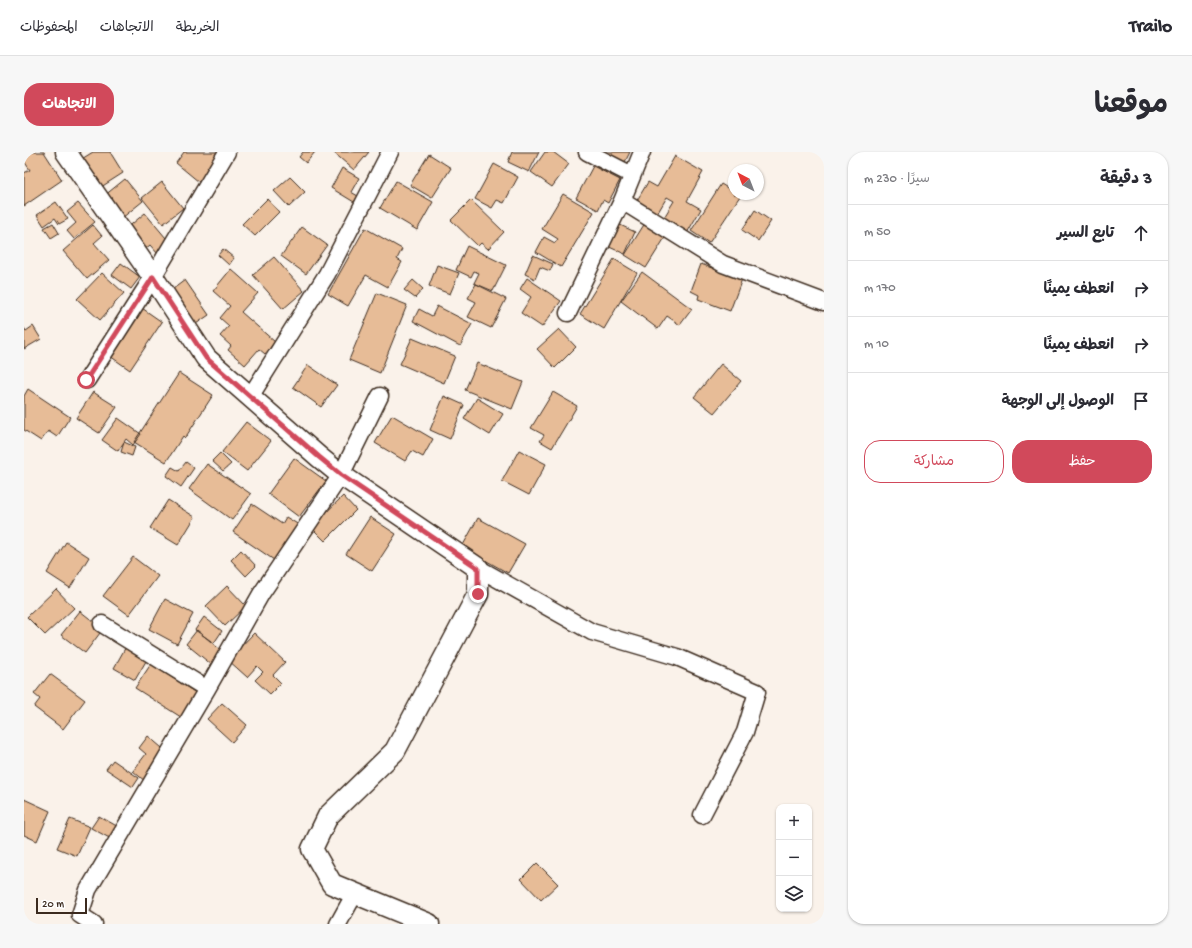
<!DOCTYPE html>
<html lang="ar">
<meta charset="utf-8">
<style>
body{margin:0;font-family:"Gochi Hand","Playpen Sans Arabic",sans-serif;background:#f7f7f7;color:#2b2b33;direction:rtl}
.controls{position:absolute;right:12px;bottom:12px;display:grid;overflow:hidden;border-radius:8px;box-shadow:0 1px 3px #0004}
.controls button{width:36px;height:36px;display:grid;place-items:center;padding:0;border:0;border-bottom:1px solid #e1e1e2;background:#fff;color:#2b2b33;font:20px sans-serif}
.compass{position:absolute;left:704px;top:12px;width:36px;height:36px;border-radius:50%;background:#fff;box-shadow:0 1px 3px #0004;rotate:318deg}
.scale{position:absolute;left:12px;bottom:10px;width:51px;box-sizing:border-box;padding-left:4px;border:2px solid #3b2a1e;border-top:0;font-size:11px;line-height:14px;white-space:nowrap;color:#3b2a1e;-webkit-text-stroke:3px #fff;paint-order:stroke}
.stop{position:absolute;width:12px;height:12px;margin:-9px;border:3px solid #d1495b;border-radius:50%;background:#fff}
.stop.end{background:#d1495b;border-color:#fff;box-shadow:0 1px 4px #0008}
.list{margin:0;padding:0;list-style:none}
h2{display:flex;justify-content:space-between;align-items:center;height:52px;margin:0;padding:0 16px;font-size:17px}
h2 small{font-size:13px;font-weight:400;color:#7c7c81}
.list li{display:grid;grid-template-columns:26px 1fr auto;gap:12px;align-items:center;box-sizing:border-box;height:56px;padding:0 16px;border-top:1px solid #e1e1e2}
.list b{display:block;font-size:15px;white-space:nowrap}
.list em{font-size:13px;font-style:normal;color:#7c7c81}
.actions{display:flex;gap:8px;padding:12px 16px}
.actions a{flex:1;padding:9px 0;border:1px solid #d1495b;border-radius:16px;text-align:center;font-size:14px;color:#d1495b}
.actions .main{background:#d1495b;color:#fff}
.icon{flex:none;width:22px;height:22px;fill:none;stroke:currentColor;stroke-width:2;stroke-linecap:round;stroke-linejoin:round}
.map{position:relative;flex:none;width:800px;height:772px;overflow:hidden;direction:ltr;border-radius:16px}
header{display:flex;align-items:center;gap:24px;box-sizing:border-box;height:56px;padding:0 20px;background:#fff;border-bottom:1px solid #e1e1e2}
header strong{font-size:19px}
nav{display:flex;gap:22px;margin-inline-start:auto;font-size:14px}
.intro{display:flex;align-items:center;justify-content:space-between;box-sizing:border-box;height:96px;padding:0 24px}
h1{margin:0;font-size:28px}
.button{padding:10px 18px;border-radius:16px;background:#d1495b;color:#fff;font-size:14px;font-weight:700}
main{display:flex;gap:24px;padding:0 24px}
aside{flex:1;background:#fff;border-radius:16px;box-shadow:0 1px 3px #0004}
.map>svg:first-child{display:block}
.building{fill:#e7bc97;stroke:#3b2a1e}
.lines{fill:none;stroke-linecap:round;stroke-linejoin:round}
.minor-casing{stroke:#3b2a1e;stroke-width:19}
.tertiary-casing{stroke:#3b2a1e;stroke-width:23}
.minor{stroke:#fff;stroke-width:16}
.tertiary{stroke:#fff;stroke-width:20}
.route{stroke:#d1495b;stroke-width:5}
</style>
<header>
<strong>Trailo</strong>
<nav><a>الخريطة</a><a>الاتجاهات</a><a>المحفوظات</a></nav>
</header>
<div class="intro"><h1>موقعنا</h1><a class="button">الاتجاهات</a></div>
<main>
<aside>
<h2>3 دقيقة<small>سيرًا · 230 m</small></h2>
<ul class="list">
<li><svg class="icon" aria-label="ahead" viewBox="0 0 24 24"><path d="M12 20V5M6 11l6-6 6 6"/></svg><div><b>تابع السير</b></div><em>50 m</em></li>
<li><svg class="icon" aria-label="right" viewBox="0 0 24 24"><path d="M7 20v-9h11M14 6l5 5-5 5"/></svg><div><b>انعطف يمينًا</b></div><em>170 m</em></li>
<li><svg class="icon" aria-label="right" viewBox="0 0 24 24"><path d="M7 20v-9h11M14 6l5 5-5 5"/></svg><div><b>انعطف يمينًا</b></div><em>10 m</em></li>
<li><svg class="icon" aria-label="arrive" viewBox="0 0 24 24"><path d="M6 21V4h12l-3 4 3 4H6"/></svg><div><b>الوصول إلى الوجهة</b></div></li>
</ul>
<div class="actions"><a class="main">حفظ</a><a>مشاركة</a></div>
</aside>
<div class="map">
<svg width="800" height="772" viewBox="0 0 800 772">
<rect width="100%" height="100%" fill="#faf2ea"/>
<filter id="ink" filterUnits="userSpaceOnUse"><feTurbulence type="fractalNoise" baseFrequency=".025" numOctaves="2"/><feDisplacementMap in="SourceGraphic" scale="8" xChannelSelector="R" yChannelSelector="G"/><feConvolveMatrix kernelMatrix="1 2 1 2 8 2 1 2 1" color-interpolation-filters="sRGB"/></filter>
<g filter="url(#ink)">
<path class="building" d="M 0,0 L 20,0 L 38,28 L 0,54 L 0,21 L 6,18 L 0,9 Z
M 69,0 L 86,0 L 99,21 L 74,37 L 56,8 Z
M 160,0 L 199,0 L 175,30 L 152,11 Z
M 279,0 L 291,0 L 282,11 L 275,5 Z
M 309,0 L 345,0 L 330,18 Z
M 488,0 L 515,0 L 505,20 L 484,10 Z
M 521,0 L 529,0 L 545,12 L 528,35 L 507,20 Z
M 575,0 L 606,0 L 600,12 Z
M 405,2 L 427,16 L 408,46 L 386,33 Z
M 651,4 L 679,20 L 663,49 L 677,57 L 663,81 L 639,67 L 650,49 L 643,45 L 633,62 L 612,50 L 624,30 L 633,35 Z
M 470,12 L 494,25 L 480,51 L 473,48 L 468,56 L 451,47 Z
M 569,14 L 596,28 L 584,51 L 579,48 L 574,58 L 552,46 Z
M 318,16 L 335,26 L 327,40 L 334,44 L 330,50 L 307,36 Z
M 266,25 L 281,40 L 265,55 L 250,39 Z
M 101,27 L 119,49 L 98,66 L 80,44 Z
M 372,29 L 409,50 L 393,78 L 356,56 Z
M 138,30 L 159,56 L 139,72 L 118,46 Z
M 697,32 L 710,40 L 710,42 L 713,42 L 716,44 L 685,91 L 667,79 Z
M 539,42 L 570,60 L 537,115 L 512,100 L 520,85 L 531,91 L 534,87 L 518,77 Z
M 243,47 L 255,60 L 231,84 L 218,72 Z
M 447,48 L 480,80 L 464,97 L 457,91 L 454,94 L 427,68 Z
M 32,50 L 44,67 L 35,72 L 31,66 L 20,74 L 13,63 Z
M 54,51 L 71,70 L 50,87 L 43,79 L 52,71 L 43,60 Z
M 731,58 L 747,69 L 734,89 L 718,78 Z
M 121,61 L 147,92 L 134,102 L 126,93 L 120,98 L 102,77 Z
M 29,71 L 35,81 L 27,86 L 20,76 Z
M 621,71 L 642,84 L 622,116 L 601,103 Z
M 594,72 L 611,80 L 601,102 L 583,94 Z
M 69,73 L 78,84 L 70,91 L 85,108 L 63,127 L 39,99 Z
M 278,75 L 303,93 L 282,122 L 257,104 Z
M 341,76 L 378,97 L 373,107 L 378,110 L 364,135 L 342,123 L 324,154 L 304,142 Z
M 443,94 L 482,113 L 469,139 L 450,131 L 455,121 L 450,119 L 447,125 L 432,118 Z
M 199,97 L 210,106 L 205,113 L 194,103 Z
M 509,103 L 529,112 L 526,119 L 516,115 L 511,127 L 501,122 Z
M 250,105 L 280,139 L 259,157 L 229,123 Z
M 590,107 L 613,121 L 580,177 L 556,162 Z
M 97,111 L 116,125 L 107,137 L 88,123 Z
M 677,112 L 718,127 L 706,159 L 674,147 L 675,143 L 667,139 Z
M 413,113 L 435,121 L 426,142 L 405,134 Z
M 207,117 L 234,141 L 217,160 L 251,190 L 241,202 L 235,197 L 221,213 L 204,198 L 207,194 L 196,184 L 205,174 L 196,166 L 206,154 L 189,139 Z
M 618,120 L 668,157 L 656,173 L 643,164 L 634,177 L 597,149 Z
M 78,121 L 100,141 L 76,168 L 53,147 Z
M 503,126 L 537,149 L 518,175 L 497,161 L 507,145 L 496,137 Z
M 161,128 L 185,163 L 169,174 L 145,140 Z
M 389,128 L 399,137 L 391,146 L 380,138 Z
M 452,132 L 482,147 L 467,176 L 444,165 L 452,150 L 444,146 Z
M 353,141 L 383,153 L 356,221 L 325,208 Z
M 115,154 L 138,170 L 106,218 L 83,202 Z
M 413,154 L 448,172 L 436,194 L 389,169 L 395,157 L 408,164 Z
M 9,174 L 17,187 L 0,197 L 0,176 L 2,179 Z
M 535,177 L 552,195 L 531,216 L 513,197 Z
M 388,186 L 431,204 L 420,231 L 376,212 Z
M 453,211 L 499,230 L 488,257 L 441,238 Z
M 697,212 L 717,229 L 690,261 L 670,245 Z
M 284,213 L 313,233 L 297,255 L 269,235 Z
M 155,221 L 189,243 L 161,286 L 159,284 L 142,310 L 110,290 Z
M 4,237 L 46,265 L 33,285 L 24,279 L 17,289 L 0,278 L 0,244 Z
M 69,240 L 93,255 L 75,281 L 52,266 Z
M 529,240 L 553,254 L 528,296 L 516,289 L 520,283 L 507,276 Z
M 420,244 L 440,253 L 426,287 L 406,278 Z
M 453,246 L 479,262 L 466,283 L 440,267 Z
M 368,263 L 409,287 L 399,305 L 388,299 L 381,309 L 351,291 Z
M 94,266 L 117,282 L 109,293 L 102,287 L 94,299 L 78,288 Z
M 222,270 L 247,289 L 223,319 L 198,300 Z
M 100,290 L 111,295 L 108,304 L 97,300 Z
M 495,298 L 522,312 L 505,343 L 478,329 Z
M 196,301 L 207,312 L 199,319 L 188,309 Z
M 270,306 L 302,329 L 275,365 L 244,342 Z
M 162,310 L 170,316 L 157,335 L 142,324 L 148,315 L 155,319 Z
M 183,312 L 227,342 L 208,368 L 165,337 Z
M 319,344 L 332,358 L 301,389 L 287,375 Z
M 144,348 L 171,365 L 154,393 L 126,376 Z
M 228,352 L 258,372 L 262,365 L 275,373 L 250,408 L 209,380 Z
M 346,365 L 372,382 L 348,419 L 322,402 Z
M 454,366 L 501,392 L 484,421 L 438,395 Z
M 42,390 L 65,405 L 46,436 L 23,421 Z
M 217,398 L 232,414 L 222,424 L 207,408 Z
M 109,405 L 134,424 L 105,463 L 79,444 Z
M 203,434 L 222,454 L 201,474 L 182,454 Z
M 32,437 L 50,456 L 21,483 L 3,465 Z
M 141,447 L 169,462 L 153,492 L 125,477 Z
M 56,459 L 79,477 L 61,501 L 37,483 Z
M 180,465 L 198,479 L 190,491 L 171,478 Z
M 173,478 L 199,500 L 188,513 L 162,492 Z
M 230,481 L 261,510 L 249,523 L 257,531 L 246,542 L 231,528 L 239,520 L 233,514 L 223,525 L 204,508 Z
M 104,491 L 125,504 L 111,528 L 90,516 Z
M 127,512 L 175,543 L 160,567 L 111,536 Z
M 26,522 L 61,548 L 39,577 L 10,555 L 16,547 L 10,542 Z
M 198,551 L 223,573 L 208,590 L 183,567 Z
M 124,584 L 144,601 L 122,630 L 109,619 L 122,602 L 115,596 Z
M 89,608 L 115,626 L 109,635 L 82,617 Z
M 0,647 L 26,659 L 13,689 L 0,683 Z
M 75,664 L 98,677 L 91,689 L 67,676 Z
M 46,667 L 66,675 L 53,704 L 33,696 Z
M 513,711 L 534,732 L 517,748 L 497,727 Z"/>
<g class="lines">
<defs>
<path id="minor" d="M 563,0 L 608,23
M 598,49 L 699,112 L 800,150
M 544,161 L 598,49 L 618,0
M 63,228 L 129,125 L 203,0
M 226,245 L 303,122 L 366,0
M 454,416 L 568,480 L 653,505 L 733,540 L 721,580 L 678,663
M 78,472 L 183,537
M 70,772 L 56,763 L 64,738 L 183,537 L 237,442 L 317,323 L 356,244
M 314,772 L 331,741"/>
<path id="tertiary" d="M 42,0 L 129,125 L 182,206 L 295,305 L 317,323 L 454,416 L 454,442 L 371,599 L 304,664 L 288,697 L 308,732 L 405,772"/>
</defs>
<use href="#minor" class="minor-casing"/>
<use href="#tertiary" class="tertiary-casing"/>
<use href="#minor" class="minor"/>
<use href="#tertiary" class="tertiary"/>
</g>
</g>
<g class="lines" filter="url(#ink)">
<path class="route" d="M 62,228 L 129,125 L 182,206 L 295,305 L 317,323 L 454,416 L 454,442"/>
</g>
</svg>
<div class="controls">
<button>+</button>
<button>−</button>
<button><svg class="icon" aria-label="layers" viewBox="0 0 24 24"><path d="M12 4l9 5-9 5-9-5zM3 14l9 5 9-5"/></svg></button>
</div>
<svg class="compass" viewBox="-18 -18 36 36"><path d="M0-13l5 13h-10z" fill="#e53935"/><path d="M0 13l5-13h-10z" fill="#7c7c81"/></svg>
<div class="scale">20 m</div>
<div class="stop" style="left:62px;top:228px"></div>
<div class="stop end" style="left:454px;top:442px"></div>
</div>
</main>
